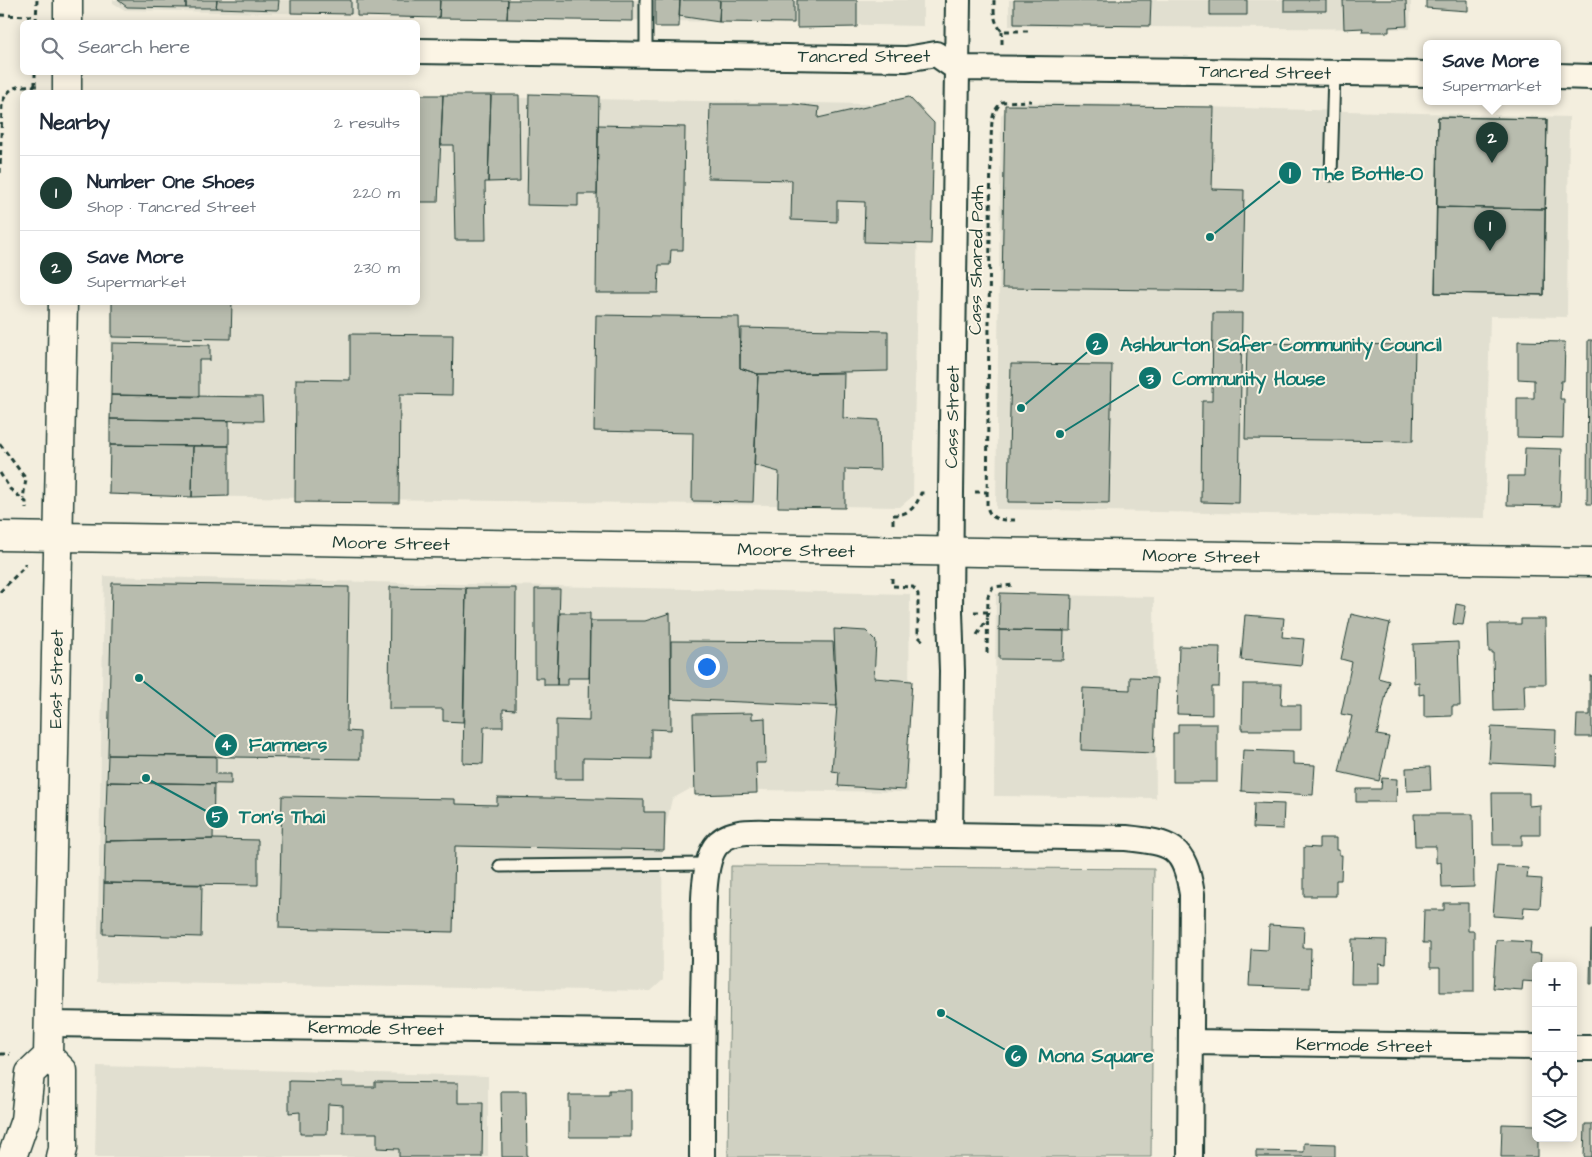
<!DOCTYPE html>
<meta charset="utf-8">
<style>
body{margin:0;font-family:"Architects Daughter",sans-serif;background:#f2f2f3;color:#1f2937}
.controls{position:absolute;right:15px;bottom:15px;display:grid;overflow:hidden;border-radius:8px;box-shadow:0 2px 12px #0003}
.controls button{width:45px;height:45px;display:grid;place-items:center;padding:0;border:0;border-bottom:1px solid #e0e1e3;background:#fff;color:#1f2937;font:25px sans-serif}
.you{position:absolute;left:706px;top:666px;width:18px;height:18px;margin:-12px;border:4px solid #fff;border-radius:50%;background:#1a73e8;box-shadow:0 0 0 8px #1a73e833}
.badge{display:grid;place-items:center;width:32px;height:32px;border-radius:50%;background:#1f3d34;color:#fff;font-size:16px;font-weight:700}
.pin{position:absolute;translate:-50% -41px;filter:drop-shadow(0 1px 2px #0008)}
.pin::after{content:'';position:absolute;top:26px;width:18px;height:15px;background:inherit;clip-path:polygon(0 0,100% 0,50% 100%)}
.popup{position:absolute;left:1423px;top:40px;width:138px;height:65px;box-sizing:border-box;display:grid;place-content:center;border-radius:8px;background:#fff;filter:drop-shadow(0 1px 4px #0005);font-size:16px;white-space:nowrap;color:#747a83}
.popup b{font-size:19px;color:#1f2937}
.popup::after{content:'';position:absolute;left:50%;top:100%;margin-left:-10px;border:10px solid transparent;border-top-color:#fff}
.list{margin:0;padding:0;list-style:none}
h2{display:flex;justify-content:space-between;align-items:center;height:65px;margin:0;padding:0 20px;font-size:21px}
h2 small{font-size:16px;font-weight:400;color:#747a83}
.list li{display:grid;grid-template-columns:32px 1fr auto;gap:15px;align-items:center;box-sizing:border-box;height:75px;padding:0 20px;border-top:1px solid #e0e1e3}
.list b{display:block;font-size:19px;white-space:nowrap}
.list p{margin:0;font-size:16px;white-space:nowrap;color:#747a83}
.list em{font-size:16px;font-style:normal;color:#747a83}
.icon{flex:none;width:28px;height:28px;fill:none;stroke:currentColor;stroke-width:2;stroke-linecap:round;stroke-linejoin:round}
.map{position:relative;flex:none;width:1592px;height:1157px;overflow:hidden}
.search{position:absolute;background:#fff;box-shadow:0 2px 12px #0003;left:20px;top:20px;width:400px;height:55px;display:flex;align-items:center;gap:12px;box-sizing:border-box;padding:0 18px;border-radius:8px;color:#747a83;font-size:19px}
.panel{position:absolute;background:#fff;box-shadow:0 2px 12px #0003;left:20px;top:90px;width:400px;height:215px;border-radius:8px}
.map>svg:first-child{display:block}
.built{fill:#e1dfd0}
.green{fill:#d0d1c2;stroke:#78877b}
.building{fill:#b8bcae;stroke:#1f3d34}
.lines{fill:none;stroke-linecap:round;stroke-linejoin:round}
.lane-casing{stroke:#1f3d34;stroke-width:15}
.street-casing{stroke:#1f3d34;stroke-width:28}
.secondary-casing{stroke:#1f3d34;stroke-width:31}
.path{stroke:#1f3d34;stroke-width:3;stroke-dasharray:5 4;stroke-linecap:butt}
.lane{stroke:#fcf5e5;stroke-width:11}
.street{stroke:#fcf5e5;stroke-width:24}
.secondary{stroke:#fcf5e5;stroke-width:28}
.labels{text-anchor:middle;stroke-width:4;stroke-linejoin:round;paint-order:stroke}
.street-label{font-size:18px;fill:#1f3d34;stroke:#fcf5e5}
.leader{fill:none;stroke:#0f766e;stroke-width:2}
.callout-dot{fill:#0f766e;stroke:#fcf5e5;stroke-width:2}
.mark-label{font-size:15px;text-anchor:middle;font-weight:bold;fill:#fff}
.callout-label{font-size:19px;text-anchor:middle;font-weight:bold;fill:#0f766e;stroke:#fcf5e5;stroke-width:4;stroke-linejoin:round;paint-order:stroke}
</style>
<div class="map">
<svg width="1592" height="1157" viewBox="0 0 1592 1157">
<rect width="100%" height="100%" fill="#f3eede"/>
<filter id="ink" filterUnits="userSpaceOnUse"><feTurbulence type="fractalNoise" baseFrequency=".02" numOctaves="2"/><feDisplacementMap in="SourceGraphic" scale="10" xChannelSelector="R" yChannelSelector="G"/><feConvolveMatrix kernelMatrix="1 2 1 2 8 2 1 2 1" color-interpolation-filters="sRGB"/></filter>
<g filter="url(#ink)">
<path class="built" d="M 113,0 L 923,0 L 923,26 L 125,10 L 113,3 Z
M 1009,0 L 1411,0 L 1410,29 L 1009,26 Z
M 418,96 L 920,105 L 913,496 L 900,507 L 108,495 L 111,303 L 418,302 Z
M 1016,102 L 1569,117 L 1567,317 L 1490,316 L 1485,518 L 996,509 L 1001,115 Z
M 104,576 L 910,594 L 908,792 L 690,789 L 672,799 L 662,842 L 663,980 L 651,991 L 97,982 Z
M 996,594 L 1154,597 L 1156,798 L 994,796 Z
M 97,1066 L 488,1076 L 488,1157 L 95,1157 Z"/>
<path class="green" d="M 731,866 L 1154,869 L 1151,1157 L 728,1157 Z"/>
<path class="building" d="M 118,0 L 186,0 L 186,8 L 127,7 Z
M 186,0 L 217,0 L 216,8 L 186,8 Z
M 217,0 L 279,0 L 278,10 L 216,8 Z
M 291,0 L 351,0 L 351,14 L 291,13 Z
M 357,0 L 440,0 L 439,18 L 357,16 Z
M 440,0 L 508,0 L 507,19 L 439,18 Z
M 508,0 L 633,0 L 633,21 L 507,19 Z
M 655,0 L 680,0 L 679,27 L 655,27 Z
M 680,0 L 720,0 L 719,22 L 679,16 Z
M 720,0 L 794,0 L 794,23 L 719,22 Z
M 797,0 L 857,0 L 857,27 L 797,28 Z
M 1014,0 L 1151,0 L 1150,26 L 1014,24 Z
M 1210,0 L 1247,0 L 1247,15 L 1210,15 Z
M 1284,0 L 1326,0 L 1326,11 L 1284,11 Z
M 1343,0 L 1406,0 L 1407,26 L 1389,27 L 1389,32 L 1362,32 L 1363,28 L 1344,29 Z
M 1426,0 L 1468,0 L 1468,11 L 1426,8 Z
M 529,94 L 599,96 L 597,194 L 578,194 L 578,206 L 527,205 Z
M 418,95 L 443,95 L 438,202 L 418,202 Z
M 443,95 L 491,95 L 488,182 L 485,182 L 486,240 L 455,240 L 453,145 L 441,145 Z
M 491,95 L 519,95 L 520,181 L 488,182 Z
M 909,97 L 934,123 L 931,244 L 864,242 L 865,202 L 837,201 L 837,222 L 791,220 L 792,180 L 708,178 L 710,104 L 794,104 L 819,107 L 818,118 Z
M 1005,105 L 1214,107 L 1212,189 L 1244,190 L 1242,291 L 1002,288 Z
M 1438,117 L 1547,119 L 1544,295 L 1435,293 Z
M 1438,117 L 1547,119 L 1545,209 L 1437,207 Z
M 598,125 L 685,127 L 683,250 L 671,250 L 670,265 L 659,265 L 658,293 L 596,293 Z
M 1437,207 L 1545,209 L 1544,295 L 1435,293 Z
M 112,302 L 232,302 L 231,339 L 112,337 Z
M 1213,313 L 1242,313 L 1239,503 L 1201,502 L 1202,401 L 1212,401 Z
M 596,315 L 739,317 L 740,368 L 758,374 L 753,502 L 692,501 L 693,433 L 594,431 Z
M 741,328 L 888,331 L 888,371 L 758,374 L 740,368 Z
M 350,334 L 453,335 L 452,395 L 400,394 L 399,503 L 295,502 L 296,379 L 350,380 Z
M 1588,340 L 1592,340 L 1592,504 L 1587,504 Z
M 1518,341 L 1565,342 L 1564,381 L 1561,381 L 1560,399 L 1564,399 L 1563,438 L 1517,437 L 1517,398 L 1534,398 L 1534,380 L 1518,379 Z
M 112,343 L 210,345 L 210,360 L 199,360 L 199,397 L 111,395 Z
M 1247,343 L 1415,345 L 1413,441 L 1245,439 Z
M 1011,364 L 1112,365 L 1109,503 L 1008,502 Z
M 844,373 L 843,418 L 879,420 L 880,470 L 845,469 L 845,508 L 778,507 L 779,472 L 754,465 L 758,374 Z
M 111,395 L 262,397 L 263,421 L 110,419 Z
M 110,419 L 229,421 L 229,446 L 110,445 Z
M 110,445 L 193,446 L 192,497 L 109,494 Z
M 193,446 L 229,446 L 229,496 L 192,497 Z
M 1525,448 L 1562,449 L 1560,506 L 1507,505 L 1508,476 L 1524,476 Z
M 112,583 L 349,587 L 347,731 L 360,732 L 360,759 L 108,755 Z
M 390,587 L 466,588 L 463,722 L 443,721 L 443,709 L 389,709 Z
M 466,588 L 516,588 L 515,710 L 503,709 L 503,727 L 484,727 L 483,764 L 463,763 Z
M 535,589 L 560,589 L 557,685 L 544,685 L 544,678 L 535,678 Z
M 1000,593 L 1072,595 L 1071,631 L 999,630 Z
M 1456,604 L 1466,606 L 1463,625 L 1453,624 Z
M 560,613 L 590,613 L 589,678 L 568,678 L 568,685 L 557,685 Z
M 670,613 L 671,730 L 651,729 L 651,759 L 583,758 L 583,779 L 556,779 L 556,720 L 589,721 L 590,621 L 645,621 Z
M 1351,614 L 1390,623 L 1378,678 L 1389,681 L 1377,735 L 1389,737 L 1379,781 L 1339,772 L 1352,716 L 1341,714 L 1352,662 L 1341,659 Z
M 1245,615 L 1284,618 L 1282,637 L 1304,639 L 1301,666 L 1241,660 Z
M 1521,619 L 1545,619 L 1546,684 L 1524,684 L 1525,710 L 1494,711 L 1493,652 L 1489,652 L 1488,624 L 1521,624 Z
M 834,629 L 866,631 L 876,641 L 874,678 L 912,681 L 905,790 L 838,786 L 839,772 L 832,771 L 837,706 Z
M 999,630 L 1064,631 L 1063,660 L 999,659 Z
M 671,641 L 833,642 L 837,706 L 671,699 Z
M 1458,642 L 1460,706 L 1452,706 L 1452,716 L 1424,717 L 1424,694 L 1419,695 L 1419,682 L 1414,683 L 1413,644 Z
M 1179,646 L 1220,647 L 1219,687 L 1212,687 L 1212,715 L 1177,714 Z
M 1590,676 L 1592,676 L 1592,737 L 1576,737 L 1577,715 L 1590,715 Z
M 1130,677 L 1157,678 L 1154,753 L 1081,750 L 1083,688 L 1130,690 Z
M 1243,684 L 1282,684 L 1281,705 L 1301,705 L 1301,730 L 1242,730 Z
M 752,713 L 752,719 L 765,718 L 766,763 L 756,763 L 757,793 L 695,795 L 693,714 Z
M 1178,724 L 1217,724 L 1217,782 L 1173,782 L 1173,733 L 1178,733 Z
M 1491,727 L 1556,730 L 1555,766 L 1489,763 Z
M 1243,750 L 1293,752 L 1293,764 L 1315,765 L 1313,795 L 1241,791 Z
M 108,755 L 216,756 L 216,774 L 231,774 L 231,784 L 107,782 Z
M 1430,767 L 1431,790 L 1407,791 L 1406,768 Z
M 1382,778 L 1397,779 L 1396,802 L 1356,802 L 1356,789 L 1381,789 Z
M 107,782 L 214,784 L 213,839 L 105,841 Z
M 1492,793 L 1529,793 L 1529,806 L 1540,805 L 1540,835 L 1522,835 L 1522,845 L 1493,845 Z
M 282,796 L 455,799 L 455,804 L 497,805 L 497,797 L 644,800 L 644,812 L 665,812 L 664,850 L 455,846 L 453,932 L 279,928 Z
M 1254,803 L 1284,804 L 1283,829 L 1253,828 Z
M 1414,814 L 1473,814 L 1474,887 L 1442,888 L 1441,862 L 1436,863 L 1436,846 L 1415,846 Z
M 1319,838 L 1336,838 L 1336,850 L 1339,850 L 1339,855 L 1342,855 L 1341,880 L 1336,880 L 1336,896 L 1304,896 L 1304,847 L 1319,848 Z
M 213,839 L 258,840 L 258,885 L 104,883 L 105,841 Z
M 1497,866 L 1528,868 L 1527,878 L 1542,879 L 1540,908 L 1524,907 L 1523,918 L 1493,916 Z
M 104,883 L 202,885 L 201,937 L 103,934 Z
M 1444,903 L 1468,903 L 1468,931 L 1474,931 L 1474,992 L 1440,992 L 1440,968 L 1430,968 L 1430,943 L 1423,943 L 1424,910 L 1444,910 Z
M 1269,925 L 1304,927 L 1303,948 L 1311,948 L 1310,988 L 1249,986 L 1251,949 L 1268,950 Z
M 1591,930 L 1592,930 L 1592,984 L 1590,984 Z
M 1352,939 L 1387,940 L 1386,965 L 1379,964 L 1379,984 L 1351,984 Z
M 1496,940 L 1531,942 L 1530,953 L 1541,954 L 1540,966 L 1536,966 L 1536,982 L 1523,981 L 1522,990 L 1493,988 Z
M 289,1081 L 342,1082 L 342,1087 L 375,1087 L 375,1082 L 458,1083 L 458,1103 L 483,1103 L 482,1157 L 399,1157 L 399,1149 L 377,1148 L 377,1133 L 343,1133 L 343,1105 L 328,1104 L 327,1134 L 300,1134 L 300,1112 L 289,1113 Z
M 609,1090 L 631,1090 L 631,1137 L 569,1137 L 569,1095 L 609,1095 Z
M 501,1091 L 526,1091 L 527,1157 L 502,1157 Z
M 1502,1124 L 1536,1125 L 1536,1138 L 1538,1138 L 1538,1157 L 1501,1157 Z
M 1585,1124 L 1592,1124 L 1592,1157 L 1584,1157 Z
M 1304,1143 L 1335,1144 L 1335,1157 L 1256,1157 L 1256,1151 L 1304,1152 Z"/>
<g class="lines">
<defs>
<path id="lane" d="M 646,54 L 646,0
M 1331,175 L 1334,73
M 500,866 L 708,864"/>
<path id="street" d="M 418,51 L 906,59 L 936,54 L 956,68 L 1427,74
M 1557,76 L 1592,77
M 950,835 L 952,671 L 950,612 L 951,492 L 958,0
M 49,1024 L 702,1033
M 1192,1042 L 1536,1047
M 1573,1048 L 1592,1048
M 702,1157 C 702,1091 702,1025 704,959 C 704,932 700,869 715,847 C 727,829 753,832 772,832 L 1126,838 C 1172,843 1184,845 1192,894 L 1190,1157"/>
<path id="secondary" d="M 68,22 L 68,0
M 67,92 L 67,72
M 0,536 L 1592,562
M 48,1056 L 63,1071 L 63,1149 L 61,1157
M 12,1157 L 25,1120 L 30,1073 L 48,1056 L 63,302"/>
</defs>
<use href="#lane" class="lane-casing"/>
<use href="#street" class="street-casing"/>
<use href="#secondary" class="secondary-casing"/>
<path class="path" d="M 994,0 C 994,12 993,22 1002,31 L 1030,31
M 0,15 L 36,16
M 36,22 L 37,0
M 1002,44 L 1002,31
M 35,86 L 35,72
M 0,173 L 2,103 C 10,83 21,86 40,86
M 0,444 L 26,479 L 23,499
M 0,473 L 10,489 L 26,502 L 26,509
M 975,492 L 987,492
M 1015,520 C 1002,520 990,521 987,506 L 991,140 C 992,125 990,113 1002,102 L 1031,101
M 893,524 L 893,515 C 908,515 916,508 921,493 L 926,493
M 892,578 L 892,586 L 913,587 L 918,594 L 918,636 L 925,643
M 0,592 L 25,566 L 25,563
M 974,612 L 988,612
M 977,635 L 988,618
M 987,653 L 988,596 L 993,587 L 1014,585
M 0,1054 L 10,1054"/>
<use href="#lane" class="lane"/>
<use href="#street" class="street"/>
<use href="#secondary" class="secondary"/>
</g>
</g>
<g class="labels">
<g class="street-label">
<text x="864" y="62">Tancred Street</text>
<text transform="translate(1265 72) rotate(1)" y="6">Tancred Street</text>
<text transform="translate(976 260) rotate(-89)" y="6">Cass Shared Path</text>
<text transform="translate(952 417) rotate(-89)" y="6">Cass Street</text>
<text transform="translate(391 543) rotate(1)" y="6">Moore Street</text>
<text transform="translate(796 550) rotate(1)" y="6">Moore Street</text>
<text transform="translate(1201 556) rotate(1)" y="6">Moore Street</text>
<text transform="translate(56 679) rotate(-89)" y="6">East Street</text>
<text transform="translate(376 1028) rotate(1)" y="6">Kermode Street</text>
<text transform="translate(1364 1045) rotate(1)" y="6">Kermode Street</text>
</g>
</g>
<path class="leader" d="M1210 237L1290 173M1021 408L1097 344M1060 434L1150 378M139 678L226 745M146 778L217 817M941 1013L1016 1056"/>
<g class="callout-dot">
<circle cx="1210" cy="237" r="5"/>
<circle cx="1021" cy="408" r="5"/>
<circle cx="1060" cy="434" r="5"/>
<circle cx="139" cy="678" r="5"/>
<circle cx="146" cy="778" r="5"/>
<circle cx="941" cy="1013" r="5"/>
<circle cx="1290" cy="173" r="12"/>
<circle cx="1097" cy="344" r="12"/>
<circle cx="1150" cy="378" r="12"/>
<circle cx="226" cy="745" r="12"/>
<circle cx="217" cy="817" r="12"/>
<circle cx="1016" cy="1056" r="12"/>
</g>
<g class="mark-label">
<text x="1290" y="178">1</text>
<text x="1097" y="350">2</text>
<text x="1150" y="384">3</text>
<text x="226" y="750">4</text>
<text x="217" y="822">5</text>
<text x="1016" y="1061">6</text>
</g>
<g class="callout-label">
<text x="1368" y="180">The Bottle-O</text>
<text x="1281" y="351">Ashburton Safer Community Council</text>
<text x="1249" y="385">Community House</text>
<text x="288" y="751">Farmers</text>
<text x="282" y="823">Ton's Thai</text>
<text x="1096" y="1062">Mona Square</text>
</g>
</svg>
<div class="controls">
<button>+</button>
<button>−</button>
<button><svg class="icon" aria-label="locate" viewBox="0 0 24 24"><circle cx="12" cy="12" r="6"/><path d="M12 2v4M12 18v4M2 12h4M18 12h4"/></svg></button>
<button><svg class="icon" aria-label="layers" viewBox="0 0 24 24"><path d="M12 4l9 5-9 5-9-5zM3 14l9 5 9-5"/></svg></button>
</div>
<div class="you"></div>
<div class="pin badge" style="left:1490px;top:251px">1</div>
<div class="pin badge" style="left:1492px;top:163px">2</div>
<div class="popup"><b>Save More</b>Supermarket</div>
<div class="search"><svg class="icon" aria-label="search" viewBox="0 0 24 24"><circle cx="10" cy="10" r="6"/><path d="M15 15l6 6"/></svg>Search here</div>
<section class="panel">
<h2>Nearby<small>2 results</small></h2>
<ul class="list">
<li><span class="badge">1</span><div><b>Number One Shoes</b><p>Shop · Tancred Street</p></div><em>220 m</em></li>
<li><span class="badge">2</span><div><b>Save More</b><p>Supermarket</p></div><em>230 m</em></li>
</ul>
</section>
</div>
